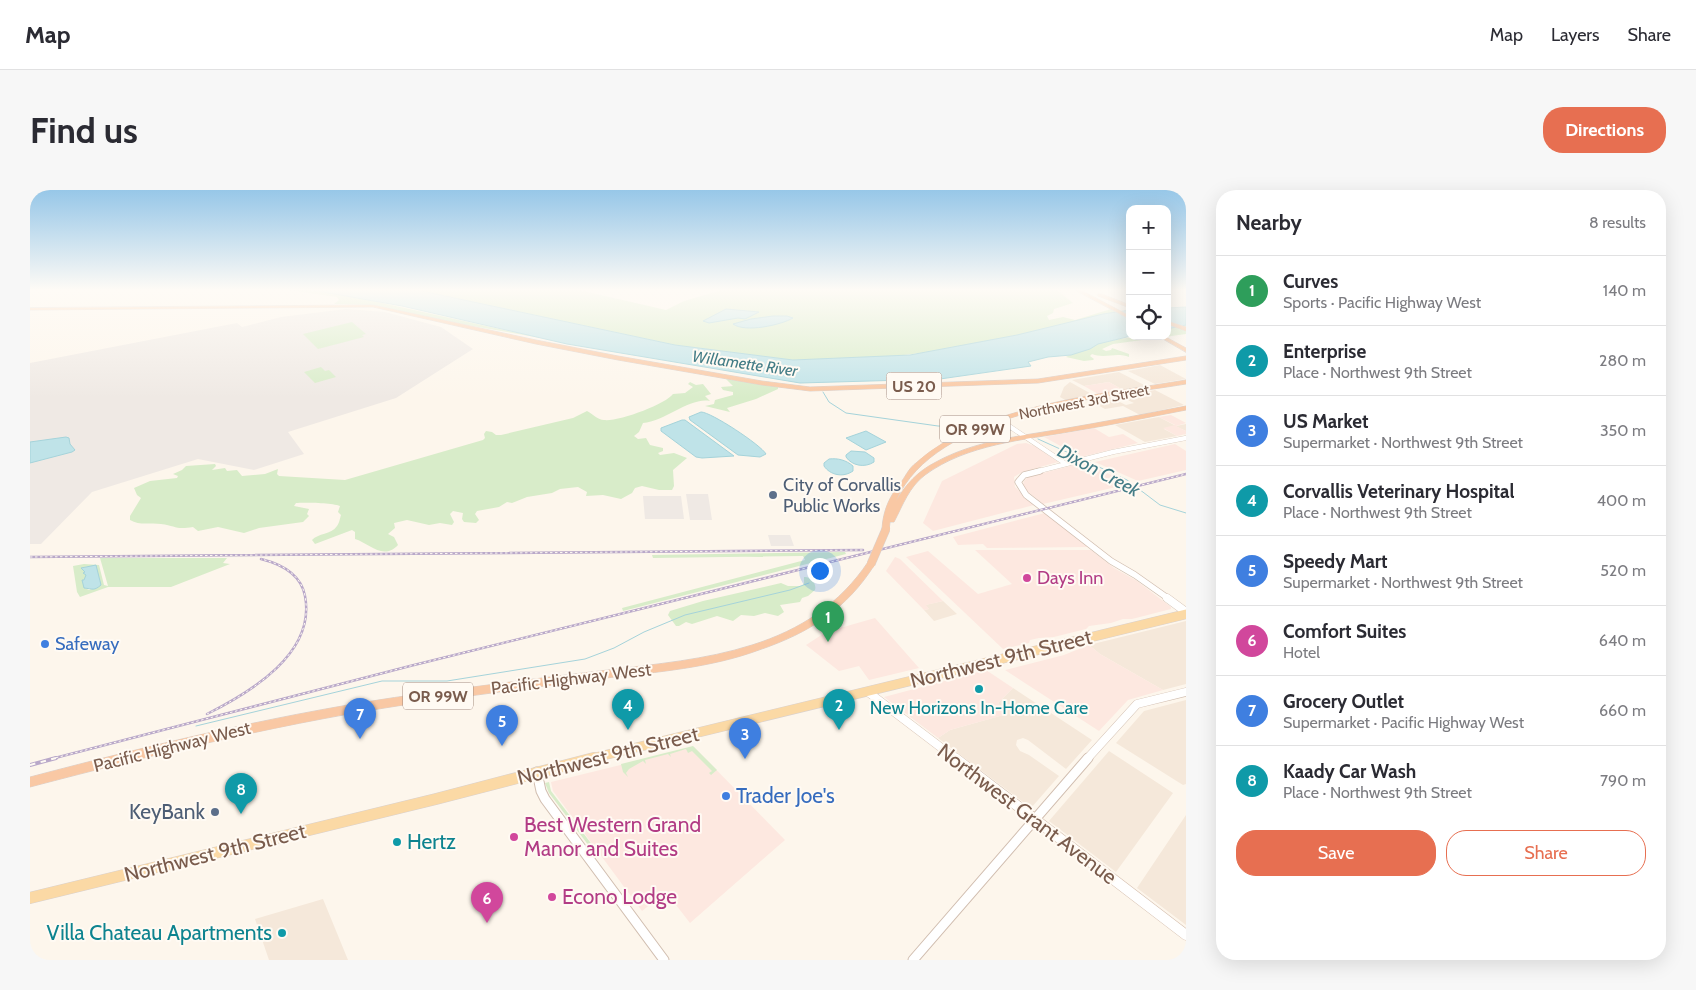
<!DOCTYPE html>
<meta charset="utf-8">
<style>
body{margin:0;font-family:Cabin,sans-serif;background:#f7f7f7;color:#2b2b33}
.controls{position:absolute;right:15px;top:15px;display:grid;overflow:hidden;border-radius:10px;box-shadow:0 5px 20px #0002}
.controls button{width:45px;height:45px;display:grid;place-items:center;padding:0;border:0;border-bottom:1px solid #e1e1e2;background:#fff;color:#2b2b33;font:25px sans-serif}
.you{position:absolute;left:789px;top:380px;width:18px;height:18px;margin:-12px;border:4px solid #fff;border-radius:50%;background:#1a73e8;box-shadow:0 0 0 8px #1a73e833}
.badge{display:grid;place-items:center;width:32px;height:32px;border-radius:50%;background:#e76f51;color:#fff;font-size:16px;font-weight:700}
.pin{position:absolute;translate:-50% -41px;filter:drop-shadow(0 1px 2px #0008)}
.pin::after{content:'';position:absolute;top:26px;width:18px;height:15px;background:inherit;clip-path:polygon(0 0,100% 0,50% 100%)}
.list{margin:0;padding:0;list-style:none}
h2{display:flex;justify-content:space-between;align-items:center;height:65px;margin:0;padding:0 20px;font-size:21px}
h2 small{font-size:16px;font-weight:400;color:#7c7c81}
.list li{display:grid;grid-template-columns:32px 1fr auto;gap:15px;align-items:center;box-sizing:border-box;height:70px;padding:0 20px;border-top:1px solid #e1e1e2}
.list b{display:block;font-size:19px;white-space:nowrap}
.list p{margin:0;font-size:16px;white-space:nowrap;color:#7c7c81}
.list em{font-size:16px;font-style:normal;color:#7c7c81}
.actions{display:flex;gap:10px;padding:15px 20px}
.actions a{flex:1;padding:11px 0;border:1px solid #e76f51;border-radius:20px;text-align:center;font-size:18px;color:#e76f51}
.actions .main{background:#e76f51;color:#fff}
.icon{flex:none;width:28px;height:28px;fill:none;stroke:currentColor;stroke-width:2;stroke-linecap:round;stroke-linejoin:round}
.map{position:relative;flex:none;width:1156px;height:770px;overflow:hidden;border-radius:20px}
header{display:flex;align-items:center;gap:30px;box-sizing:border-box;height:70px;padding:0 25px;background:#fff;border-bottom:1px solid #e1e1e2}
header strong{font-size:24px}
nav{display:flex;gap:28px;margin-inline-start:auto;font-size:18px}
.intro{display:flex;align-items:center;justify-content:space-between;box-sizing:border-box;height:120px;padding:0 30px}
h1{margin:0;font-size:35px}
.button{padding:12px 22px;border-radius:20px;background:#e76f51;color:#fff;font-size:18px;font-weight:700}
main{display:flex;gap:30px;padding:0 30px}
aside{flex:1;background:#fff;border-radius:20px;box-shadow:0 5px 20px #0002}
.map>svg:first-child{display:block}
.residential{fill:#f5e8da}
.commercial{fill:#fde8e0}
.industrial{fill:#efe9e4}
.green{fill:#d8ecc9;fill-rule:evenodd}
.water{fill:#bfe3e8;stroke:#a5d3da}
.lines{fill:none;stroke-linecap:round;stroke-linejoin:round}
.stream{stroke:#a5d3da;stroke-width:1}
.tertiary-far3-casing{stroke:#d1beb0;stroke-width:5}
.tertiary-far2-casing{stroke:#d1beb0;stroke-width:7}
.tertiary-far1-casing{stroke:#d1beb0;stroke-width:9}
.tertiary-casing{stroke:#d1beb0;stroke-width:11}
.secondary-far1-casing{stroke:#d6c0b0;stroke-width:9}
.secondary-casing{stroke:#d6c0b0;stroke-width:11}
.primary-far1-casing{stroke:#dad1cd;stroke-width:10}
.primary-casing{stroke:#dad1cd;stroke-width:12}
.trunk-casing{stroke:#dad1cd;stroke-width:1}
.tertiary-far3{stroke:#fff;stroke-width:4.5}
.tertiary-far2{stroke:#fff;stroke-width:5.5}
.tertiary-far1{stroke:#fff;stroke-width:8}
.tertiary{stroke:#fff;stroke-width:9}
.secondary-far1{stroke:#fff;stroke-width:8}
.secondary{stroke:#fff;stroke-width:10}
.primary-far1{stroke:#fbd9a5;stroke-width:9}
.primary{stroke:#fbd9a5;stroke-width:11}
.trunk{fill:#f9c8a4;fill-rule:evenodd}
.rail-far1-casing{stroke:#b9a8c9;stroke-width:2.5}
.rail-casing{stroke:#b9a8c9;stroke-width:4}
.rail-far1{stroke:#fffaf3;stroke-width:1;stroke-dasharray:2.5;stroke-linecap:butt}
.rail{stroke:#fffaf3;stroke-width:2;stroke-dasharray:5.5;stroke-linecap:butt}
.trunk-bridge-casing{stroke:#dad1cd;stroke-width:9;stroke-linecap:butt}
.trunk-bridge{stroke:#f9c8a4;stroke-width:8}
.service-dot{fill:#5c6f8a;stroke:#fffaf3;stroke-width:2}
.hotel-dot{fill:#d1479c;stroke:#fffaf3;stroke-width:2}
.shop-dot{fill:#3f7fe0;stroke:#fffaf3;stroke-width:2}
.culture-dot{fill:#0f9aa8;stroke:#fffaf3;stroke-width:2}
.labels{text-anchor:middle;stroke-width:4;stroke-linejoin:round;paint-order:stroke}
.far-street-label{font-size:15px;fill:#7a5c4d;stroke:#fffaf3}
.far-water-label{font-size:16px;font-style:italic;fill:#437c86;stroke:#fffaf3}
.shield{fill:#fffaf3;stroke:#a28b7f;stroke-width:1}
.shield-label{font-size:16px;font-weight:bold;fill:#7a5c4d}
.service-label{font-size:18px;fill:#4e5e75;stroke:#fffaf3;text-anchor:start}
.hotel-label{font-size:18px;fill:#b23c85;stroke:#fffaf3;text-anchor:start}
.shop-label{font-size:18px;fill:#366cbe;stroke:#fffaf3;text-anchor:start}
.street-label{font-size:18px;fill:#7a5c4d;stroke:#fffaf3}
.culture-label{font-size:18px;fill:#0d838f;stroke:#fffaf3}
.water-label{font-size:19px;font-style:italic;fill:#437c86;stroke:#fffaf3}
.near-street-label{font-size:21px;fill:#7a5c4d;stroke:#fffaf3}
.near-shop-label{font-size:21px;fill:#366cbe;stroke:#fffaf3;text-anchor:start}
.near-service-label{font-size:21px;fill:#4e5e75;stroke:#fffaf3;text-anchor:end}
.near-hotel-label{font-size:21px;fill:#b23c85;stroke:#fffaf3;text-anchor:start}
.near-culture-label{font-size:21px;fill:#0d838f;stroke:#fffaf3;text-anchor:start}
</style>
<header>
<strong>Map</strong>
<nav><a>Map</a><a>Layers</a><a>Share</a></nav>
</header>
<div class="intro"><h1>Find us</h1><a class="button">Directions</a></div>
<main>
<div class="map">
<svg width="1156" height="770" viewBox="0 0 1156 770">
<rect width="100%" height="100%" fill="#fdf6ec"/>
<path class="residential" d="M 1130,175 L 1156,189 L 1125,194 L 1098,181 Z
M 1089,182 L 1116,196 L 1093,200 L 1079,192 L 1054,196 L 1042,190 Z
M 1040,192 L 1065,206 L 1037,211 L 1030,207 L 1034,197 Z
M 1125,200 L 1154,215 L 1110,225 L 1093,216 L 1075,219 L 1059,210 L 1079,207 L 1096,215 L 1104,213 L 1091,207 Z
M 1129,227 L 1146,236 L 1156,234 L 1156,241 L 1145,236 L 1134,239 L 1147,246 L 1115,252 L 1085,235 Z
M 913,411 L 927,424 L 904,431 L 894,420 L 899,419 L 895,415 Z
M 1156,431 L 1156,494 L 1133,500 L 1070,464 L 1059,455 Z
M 983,498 L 1062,550 L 1036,579 L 998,550 L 993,548 L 987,550 L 986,555 L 990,561 L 999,565 L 1029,586 L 1001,618 L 908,548 L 920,540 L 977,524 L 968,513 Z
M 1156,510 L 1156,594 L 1153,595 L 1086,553 L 1114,521 Z
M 1079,561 L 1143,603 L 1086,682 L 1019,631 Z
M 1156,625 L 1156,735 L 1107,698 Z
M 293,709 L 318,770 L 239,770 L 225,729 Z"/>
<path class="commercial" d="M 1079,192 L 1093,200 L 1068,204 L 1054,196 Z
M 1141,225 L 1156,233 L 1146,236 L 1156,241 L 1156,244 L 1147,246 L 1133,238 L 1145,235 L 1129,227 Z
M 1064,238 L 1079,247 L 1093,244 L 1108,253 L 1051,267 L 1014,247 Z
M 996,253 L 1005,256 L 1028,272 L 992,282 L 984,287 L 985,297 L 1004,315 L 903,341 L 893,333 L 912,291 L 987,254 Z
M 1145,254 L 1156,261 L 1156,280 L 1108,291 L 1065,272 Z
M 1055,272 L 1099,294 L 1013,314 L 997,301 L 993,295 L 994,291 L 998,287 Z
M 1015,323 L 1059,357 L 957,358 L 953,354 L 928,355 L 923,347 Z
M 945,360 L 1061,360 L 1084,378 L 1107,391 L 1141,417 L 1141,419 L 1102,429 L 1093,429 L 1081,433 L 1059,436 L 1056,439 L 1024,447 L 1009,448 L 1000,450 L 999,453 L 973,459 L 876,367 L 898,361 L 948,404 L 982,394 Z
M 865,367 L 870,369 L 913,411 L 896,415 L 899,419 L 894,420 L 856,381 Z
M 845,428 L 889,478 L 839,490 L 829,476 L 809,481 L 776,455 L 796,442 Z
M 1059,455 L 1070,464 L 1133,500 L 1098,510 L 1069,541 L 975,480 L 1034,465 Z
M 956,480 L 983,498 L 968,513 L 977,524 L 920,540 L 908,548 L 854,507 Z
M 664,557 L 755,650 L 660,733 L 636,702 L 612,721 L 523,601 L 521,592 Z"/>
<path class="industrial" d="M 316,119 L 355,122 L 411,137 L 443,159 L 366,208 L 258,242 L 274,264 L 224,280 L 168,269 L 62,302 L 11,354 L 0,354 L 0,173 L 207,133 L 212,137 L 251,127 Z
M 656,304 L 678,304 L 682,330 L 660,330 Z
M 613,306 L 651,306 L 654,329 L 615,329 Z
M 738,345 L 760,345 L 764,356 L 741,356 Z"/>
<path class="green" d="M 258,100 L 282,100 L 316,105 L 511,148 L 442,136 L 337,115 L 304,114 L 309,110 L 307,107 Z
M 387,100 L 549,100 L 636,120 L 654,111 L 692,100 L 1027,100 L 1043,113 L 1024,119 L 1023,123 L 1017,126 L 1019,130 L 1033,127 L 1045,130 L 1081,119 L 1085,122 L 987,145 L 899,162 L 857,167 L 763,170 L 645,155 Z
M 322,132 L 336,144 L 332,145 L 334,147 L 288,159 L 273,144 Z
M 1156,135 L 1156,144 L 1083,154 L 1072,159 L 1076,161 L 1081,160 L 1082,158 L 1099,164 L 1099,167 C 1086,162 1075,169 1062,164 L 1060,166 L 1064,169 L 1063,170 L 1054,171 L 1036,167 C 1069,149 1099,146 1137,146 L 1137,139 Z
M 291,177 L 295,181 L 299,180 L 306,187 L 285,193 L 274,182 Z
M 696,189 L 748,197 L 748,199 L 726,209 L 697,218 L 700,222 L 675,216 L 684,214 L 685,210 L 703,205 L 703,202 L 693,200 L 691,197 L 703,196 Z
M 660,192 L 666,195 L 673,194 L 681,204 L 675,206 L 680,211 C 660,207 636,231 613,233 L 609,242 L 604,246 L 608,249 L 616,248 L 620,255 L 633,258 L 633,261 L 628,263 L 630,265 L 644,263 L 657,268 L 643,280 L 644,296 L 642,300 L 629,300 L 612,296 L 605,298 L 602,303 L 591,309 L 573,305 L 556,306 L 557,302 L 548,297 L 530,299 L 522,303 L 497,307 L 482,313 L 477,312 L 469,317 L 447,321 L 445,324 L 449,330 L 446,333 L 434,332 L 432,329 L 433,323 L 423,321 L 420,324 L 424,332 L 422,335 L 410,333 L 399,335 L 377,330 L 364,333 L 365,338 L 358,344 L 364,347 L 368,355 C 353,371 339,353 325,349 L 325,342 L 322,340 L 285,354 L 282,350 C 288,343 301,345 307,336 C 309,334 310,328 311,325 L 308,322 L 310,316 C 305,313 274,312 266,313 L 264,316 L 279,319 L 277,324 L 279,326 L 273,332 L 229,338 L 214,343 L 188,337 L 168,341 L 163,337 C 146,340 146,336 131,334 C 121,332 110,336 100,330 L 100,326 L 111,308 L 107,305 L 104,298 L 120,291 L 147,288 L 148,286 L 143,284 L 152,280 L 156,276 L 185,274 L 186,276 L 182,280 L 195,278 L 197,281 L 207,280 L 212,286 L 235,284 L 248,279 L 247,284 L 249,286 L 315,290 L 453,250 L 455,248 L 454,244 L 456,241 L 462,242 L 466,245 L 471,245 L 543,228 L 557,221 C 563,224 568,230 574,230 C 588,232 636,214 643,204 L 655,203 L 663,197 L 658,194 Z
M 815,362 L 816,364 L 593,421 L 592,418 L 775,370 L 773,366 L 623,368 L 622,365 Z
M 70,368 L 197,368 L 193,373 L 200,374 L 141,397 L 78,397 L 50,407 L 47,402 L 43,376 L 54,374 L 69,375 L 74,395 L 78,396 ZM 65,376 L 70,390 L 69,396 L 59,400 L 55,398 L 53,392 L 57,385 L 54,377 Z
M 774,387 C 781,386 787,394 785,400 L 778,406 L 772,408 L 770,412 L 750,415 L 754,422 L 748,426 L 735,423 L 724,426 L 711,425 L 703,431 L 687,426 L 662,434 L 656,432 L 649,436 L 646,436 L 638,425 L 640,421 L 673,411 L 751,393 L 758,396 L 772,396 L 774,393 Z
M 663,556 L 687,580 L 681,585 L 679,583 L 682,581 L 662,561 L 658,563 L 656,559 L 640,564 L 641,567 L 638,564 L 615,570 L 616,574 L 613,571 L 599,579 L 596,583 L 598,587 L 593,582 L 591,574 Z
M 519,592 L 521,601 L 570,665 L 565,664 L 519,603 L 515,593 Z"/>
<path class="water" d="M 282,100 L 387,100 L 645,155 L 763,170 L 880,165 L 987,145 L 1073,124 L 1100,120 L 1101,146 L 1068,154 L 1060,159 L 1041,165 L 1018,167 L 998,172 L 1001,176 L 910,189 L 770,193 L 537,154 L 372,116 Z
M 1156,117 L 1156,135 L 1137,139 L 1137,118 Z
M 696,119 L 729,122 L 715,129 L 708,128 L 679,133 L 673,131 Z
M 743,126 L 757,126 L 763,128 C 751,135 715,143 703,134 L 721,129 Z
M 671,222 C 681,222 731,255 736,264 L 730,267 L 708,265 L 660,230 L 659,227 Z
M 652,230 L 655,230 L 704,266 L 672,268 L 666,267 L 631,241 L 631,238 Z
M 836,241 L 856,252 L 836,260 L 816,248 Z
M 36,247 L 39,248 L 40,254 L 45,260 L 42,262 L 0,273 L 0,252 Z
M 821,261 L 835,262 L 844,268 L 844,272 C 835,278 822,276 816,267 L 816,265 Z
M 799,269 C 808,268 816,270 823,276 L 823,281 C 813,288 800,285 794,276 L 794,273 Z
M 66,375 L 71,395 C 64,401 63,399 54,398 L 52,390 L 54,390 L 56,385 L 53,383 L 55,382 L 51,378 Z"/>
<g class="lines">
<path class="stream" d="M 793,202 L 799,212 L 816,223 L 908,236 L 935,237
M 950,241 L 957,243 L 981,240
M 1008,249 L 1050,268
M 1056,271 L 1097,290 L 1130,315 L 1156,323
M 166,536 L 352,491 L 417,491 L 555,469 L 584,458 L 614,442 L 655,425 L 760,400 L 779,393"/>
<defs>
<path id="tertiary-far3" d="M 970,230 L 1036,274
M 1005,282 L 1083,262 L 1156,248"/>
<path id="tertiary-far2" d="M 1010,281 L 994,285 L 988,292 L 996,305 L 1081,371 L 1105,385 L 1139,409"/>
<path id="tertiary-far1" d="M 1137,408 L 1156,422
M 1057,569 L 1107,514 L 1156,502"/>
<path id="tertiary" d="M 507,582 L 511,601 L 515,609 L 634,770
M 883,770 L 1058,568"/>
<path id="secondary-far1" d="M 838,502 L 926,569"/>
<path id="secondary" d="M 925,568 L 1156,745"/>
<path id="primary-far1" d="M 559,569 L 1156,424"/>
<path id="primary" d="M 0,708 L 406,609 L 564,568"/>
<path id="trunk" d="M 1045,100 L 1051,100 L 1100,126 L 1100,129 Z
M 1068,104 L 1072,104 L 1100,115 L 1100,118 L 1068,106 Z
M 343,115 L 506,150 L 588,166 L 732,191 L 780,197 L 1008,189 L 1156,166 L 1156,170 L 1008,193 L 780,201 L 732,195 L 588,170 L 506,154 L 343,117 L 0,120 L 0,118 Z
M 1137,131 L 1156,137 L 1156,141 L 1137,134 Z
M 1128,146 L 1134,146 L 1156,158 L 1156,162 Z
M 1156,190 L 1156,194 C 1071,208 905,221 866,311 C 876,294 888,281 906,272 C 944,251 990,246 1032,239 C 1073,232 1115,224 1156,216 L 1156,220 C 1119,227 1081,235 1044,241 C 994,250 937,254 895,285 C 879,297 873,315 864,332 L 860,332 L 859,341 L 856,342 L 852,339 C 853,320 860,305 872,291 C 876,285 880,277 886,273 C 950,215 1073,204 1156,190 Z
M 841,371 L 845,374 C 817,419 779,443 729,460 C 680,478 627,482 576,488 C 515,496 454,504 394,512 C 260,531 130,563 0,597 L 0,587 C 129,553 258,522 389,504 C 452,496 515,487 578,480 C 626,474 675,470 722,455 C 770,440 810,414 838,372 Z"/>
</defs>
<use href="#tertiary-far3" class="tertiary-far3-casing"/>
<use href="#tertiary-far2" class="tertiary-far2-casing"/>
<use href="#tertiary-far1" class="tertiary-far1-casing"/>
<use href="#tertiary" class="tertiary-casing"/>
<use href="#secondary-far1" class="secondary-far1-casing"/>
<use href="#secondary" class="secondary-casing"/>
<use href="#primary-far1" class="primary-far1-casing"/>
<use href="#primary" class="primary-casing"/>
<use href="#trunk" class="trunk-casing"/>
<use href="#tertiary-far3" class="tertiary-far3"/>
<use href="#tertiary-far2" class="tertiary-far2"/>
<use href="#tertiary-far1" class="tertiary-far1"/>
<use href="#tertiary" class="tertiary"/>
<use href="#secondary-far1" class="secondary-far1"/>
<use href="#secondary" class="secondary"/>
<use href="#primary-far1" class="primary-far1"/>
<use href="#primary" class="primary"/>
<use href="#trunk" class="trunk"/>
<defs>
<path id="rail-far1" d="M 0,367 L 833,360
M 177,524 C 221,502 286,463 275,406 C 271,384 251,374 231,369
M 21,569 L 380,476 L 1156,284"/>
<path id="rail" d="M 0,575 L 26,568"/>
</defs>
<use href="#rail-far1" class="rail-far1-casing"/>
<use href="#rail" class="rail-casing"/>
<use href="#rail-far1" class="rail-far1"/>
<use href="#rail" class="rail"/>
<defs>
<path id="trunk-bridge" d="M 841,374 L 856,339"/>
</defs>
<use href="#trunk-bridge" class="trunk-bridge-casing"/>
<use href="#trunk-bridge" class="trunk-bridge"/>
</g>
<linearGradient id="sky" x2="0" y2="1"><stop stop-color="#97c7e8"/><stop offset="0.48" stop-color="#fefbf6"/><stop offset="1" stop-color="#fefbf6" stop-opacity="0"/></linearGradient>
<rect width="1156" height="208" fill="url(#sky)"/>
<g class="service-dot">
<circle cx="743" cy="305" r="5"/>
<circle cx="185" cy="622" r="5"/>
</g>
<g class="hotel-dot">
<circle cx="997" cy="388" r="5"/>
<circle cx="484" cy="647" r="5"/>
<circle cx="522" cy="707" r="5"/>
</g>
<g class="shop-dot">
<circle cx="15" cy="454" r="5"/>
<circle cx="696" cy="606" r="5"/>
</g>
<g class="culture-dot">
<circle cx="949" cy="499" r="5"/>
<circle cx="367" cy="652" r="5"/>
<circle cx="252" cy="743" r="5"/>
</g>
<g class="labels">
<g class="far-street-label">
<text transform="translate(1054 212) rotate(-11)" y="5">Northwest 3rd Street</text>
</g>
<g class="far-water-label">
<text transform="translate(715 173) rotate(8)" y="6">Willamette River</text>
</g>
<g class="shield">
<rect x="856.5" y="182.5" width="55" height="27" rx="4"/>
<rect x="910" y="225.5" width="70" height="27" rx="4"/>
<rect x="373" y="492.5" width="70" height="27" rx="4"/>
</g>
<g class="shield-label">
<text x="884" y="202">US 20</text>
<text x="945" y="245">OR 99W</text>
<text x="408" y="512">OR 99W</text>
</g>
<g class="service-label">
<text x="753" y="301">City of Corvallis<tspan x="753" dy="21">Public Works</tspan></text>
</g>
<g class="hotel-label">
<text x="1007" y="394">Days Inn</text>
</g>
<g class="shop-label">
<text x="25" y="460">Safeway</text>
</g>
<g class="street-label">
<text transform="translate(541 489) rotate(-7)" y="6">Pacific Highway West</text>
<text transform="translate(142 557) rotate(-14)" y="6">Pacific Highway West</text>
</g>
<g class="culture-label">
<text x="949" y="524">New Horizons In-Home Care</text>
</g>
<g class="water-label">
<text transform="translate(1069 280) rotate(28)" y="7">Dixon Creek</text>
</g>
<g class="near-street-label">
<text transform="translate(971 469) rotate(-14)" y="7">Northwest 9th Street</text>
<text transform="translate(578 566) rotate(-14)" y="7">Northwest 9th Street</text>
<text transform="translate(997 624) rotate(37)" y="7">Northwest Grant Avenue</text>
<text transform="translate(185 663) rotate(-14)" y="7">Northwest 9th Street</text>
</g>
<g class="near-shop-label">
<text x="706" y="613">Trader Joe's</text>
</g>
<g class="near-service-label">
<text x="175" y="629">KeyBank</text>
</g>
<g class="near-hotel-label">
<text x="494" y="642">Best Western Grand<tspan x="494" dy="24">Manor and Suites</tspan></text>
<text x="532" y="714">Econo Lodge</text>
</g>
<g class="near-culture-label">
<text x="377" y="659">Hertz</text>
<text x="242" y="750" text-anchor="end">Villa Chateau Apartments</text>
</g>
</g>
</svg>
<div class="controls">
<button>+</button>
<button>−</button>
<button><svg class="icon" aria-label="locate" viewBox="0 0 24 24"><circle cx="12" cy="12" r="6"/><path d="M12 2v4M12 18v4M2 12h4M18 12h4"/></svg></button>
</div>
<div class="you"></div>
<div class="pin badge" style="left:798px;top:452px;background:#2e9e5b">1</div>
<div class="pin badge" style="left:809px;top:540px;background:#0f9aa8">2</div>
<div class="pin badge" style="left:715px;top:569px;background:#3f7fe0">3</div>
<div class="pin badge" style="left:598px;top:540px;background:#0f9aa8">4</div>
<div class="pin badge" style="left:472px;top:556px;background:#3f7fe0">5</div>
<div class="pin badge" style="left:457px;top:733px;background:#d1479c">6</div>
<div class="pin badge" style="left:330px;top:549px;background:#3f7fe0">7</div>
<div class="pin badge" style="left:211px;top:624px;background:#0f9aa8">8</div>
</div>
<aside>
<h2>Nearby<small>8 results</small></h2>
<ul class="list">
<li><span class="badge" style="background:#2e9e5b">1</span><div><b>Curves</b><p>Sports · Pacific Highway West</p></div><em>140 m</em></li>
<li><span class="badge" style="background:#0f9aa8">2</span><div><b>Enterprise</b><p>Place · Northwest 9th Street</p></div><em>280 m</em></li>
<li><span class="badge" style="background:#3f7fe0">3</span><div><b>US Market</b><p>Supermarket · Northwest 9th Street</p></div><em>350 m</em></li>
<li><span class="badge" style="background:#0f9aa8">4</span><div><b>Corvallis Veterinary Hospital</b><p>Place · Northwest 9th Street</p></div><em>400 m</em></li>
<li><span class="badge" style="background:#3f7fe0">5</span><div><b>Speedy Mart</b><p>Supermarket · Northwest 9th Street</p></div><em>520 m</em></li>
<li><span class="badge" style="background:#d1479c">6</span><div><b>Comfort Suites</b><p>Hotel</p></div><em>640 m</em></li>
<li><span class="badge" style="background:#3f7fe0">7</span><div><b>Grocery Outlet</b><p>Supermarket · Pacific Highway West</p></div><em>660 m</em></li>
<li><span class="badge" style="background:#0f9aa8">8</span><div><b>Kaady Car Wash</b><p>Place · Northwest 9th Street</p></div><em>790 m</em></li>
</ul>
<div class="actions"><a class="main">Save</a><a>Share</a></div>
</aside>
</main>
